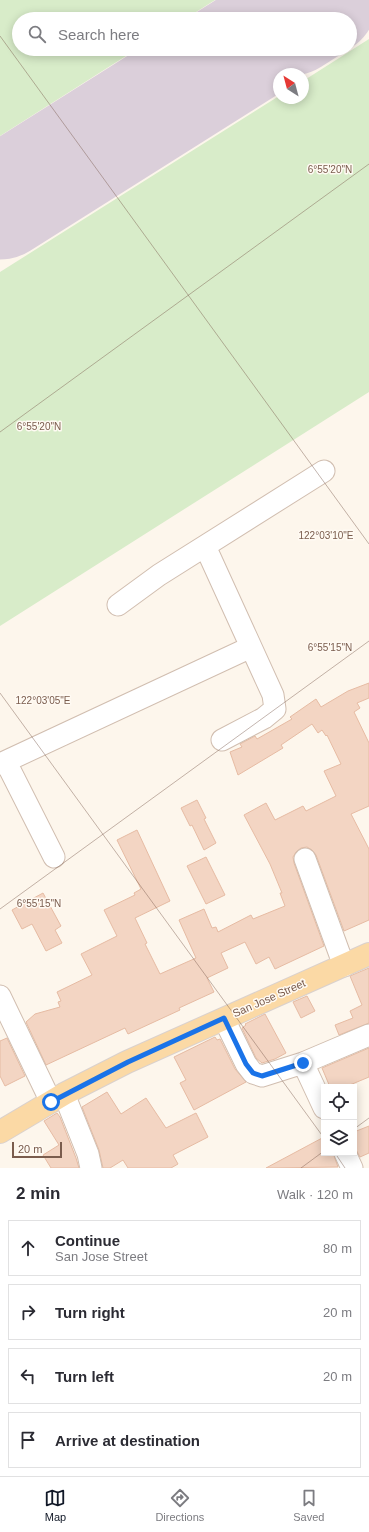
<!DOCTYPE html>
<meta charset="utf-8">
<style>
body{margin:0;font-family:Arial,sans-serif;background:#f2f2f3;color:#2b2b33}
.controls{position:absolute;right:12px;bottom:12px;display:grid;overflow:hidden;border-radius:0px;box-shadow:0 2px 10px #0003}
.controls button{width:36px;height:36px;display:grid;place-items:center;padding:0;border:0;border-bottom:1px solid #e1e1e2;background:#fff;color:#2b2b33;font:20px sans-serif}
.compass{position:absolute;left:273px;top:68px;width:36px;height:36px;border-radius:50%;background:#fff;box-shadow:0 2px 10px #0003;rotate:324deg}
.scale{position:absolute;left:12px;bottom:10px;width:50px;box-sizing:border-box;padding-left:4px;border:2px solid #7a5c4d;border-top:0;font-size:11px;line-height:14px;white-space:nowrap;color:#7a5c4d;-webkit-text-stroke:3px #fffaf3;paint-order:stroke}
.stop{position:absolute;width:12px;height:12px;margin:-9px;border:3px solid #1a73e8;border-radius:50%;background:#fff}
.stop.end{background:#1a73e8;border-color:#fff;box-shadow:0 1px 4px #0008}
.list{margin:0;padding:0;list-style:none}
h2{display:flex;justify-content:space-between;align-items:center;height:52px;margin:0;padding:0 16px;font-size:17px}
h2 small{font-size:13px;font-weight:400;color:#7c7c81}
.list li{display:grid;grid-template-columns:26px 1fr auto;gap:12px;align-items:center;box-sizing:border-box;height:56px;margin:0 8px 8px;padding:0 8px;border:1px solid #e1e1e2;border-radius:0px}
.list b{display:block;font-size:15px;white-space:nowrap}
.list p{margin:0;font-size:13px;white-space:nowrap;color:#7c7c81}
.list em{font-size:13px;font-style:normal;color:#7c7c81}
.icon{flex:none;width:22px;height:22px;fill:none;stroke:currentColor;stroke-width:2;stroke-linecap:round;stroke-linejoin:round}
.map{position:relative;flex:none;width:369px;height:1168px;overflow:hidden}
.search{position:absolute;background:#fff;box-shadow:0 2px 10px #0003;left:12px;right:12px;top:12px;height:44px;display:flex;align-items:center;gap:10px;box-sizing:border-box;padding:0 14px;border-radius:22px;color:#7c7c81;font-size:15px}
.sheet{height:308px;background:#fff}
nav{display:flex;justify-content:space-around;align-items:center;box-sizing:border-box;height:56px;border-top:1px solid #e1e1e2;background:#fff;font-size:11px;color:#7c7c81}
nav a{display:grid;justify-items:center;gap:2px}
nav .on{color:#111827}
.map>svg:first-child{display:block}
.green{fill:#d8ecc9}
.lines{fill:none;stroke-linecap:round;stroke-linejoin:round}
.runway{stroke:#dbcfda;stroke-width:113}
.building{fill:#f3d5c3;stroke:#e6bba3}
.minor-casing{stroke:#d1beb0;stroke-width:23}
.major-casing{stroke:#dad1cd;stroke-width:24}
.minor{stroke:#fff;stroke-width:21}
.major{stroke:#fbd9a5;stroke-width:22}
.route{stroke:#1a73e8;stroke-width:5}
.ticks{fill:none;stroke:#7a5c4d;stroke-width:1;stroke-opacity:0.45}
.labels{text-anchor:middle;stroke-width:3;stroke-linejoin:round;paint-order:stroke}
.street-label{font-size:11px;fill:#7a5c4d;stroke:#fffaf3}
.ticks-label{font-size:10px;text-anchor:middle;fill:#7a5c4d;stroke:#fffaf3;stroke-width:3;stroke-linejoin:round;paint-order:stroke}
</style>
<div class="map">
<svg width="369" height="1168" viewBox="0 0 369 1168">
<rect width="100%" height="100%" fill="#fdf6ec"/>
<path class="green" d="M 0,0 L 215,0 L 185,19 L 19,19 L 19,49 L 137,49 L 0,136 Z
M 369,39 L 369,392 L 0,626 L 0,272 L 279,96 L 279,98 L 303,98 L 303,81 Z"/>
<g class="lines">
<path class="runway" d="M 291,19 L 321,0
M 0,203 L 244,49"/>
</g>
<path class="building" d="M 369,683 L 369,698 L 357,703 L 360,708 L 354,712 L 369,743 L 369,806 L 351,814 L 369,849 L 369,920 L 344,931 L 316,855 L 312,850 L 307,847 L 301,848 L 296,852 L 293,857 L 294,863 L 324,946 L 275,969 L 269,957 L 256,964 L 245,942 L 221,953 L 228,968 L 207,978 L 214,992 L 179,1008 L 180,1010 L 128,1034 L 125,1028 L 46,1065 L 26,1022 L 35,1014 L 60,1007 L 58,1002 L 61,1001 L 57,992 L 92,975 L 81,954 L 117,936 L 104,910 L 135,895 L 134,893 L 141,889 L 117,840 L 137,830 L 170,901 L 135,918 L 147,943 L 145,944 L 160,974 L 196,958 L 179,920 L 204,909 L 212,928 L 216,927 L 218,932 L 251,915 L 253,919 L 285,906 L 280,893 L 282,893 L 270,864 L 244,815 L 266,803 L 275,820 L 303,806 L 306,811 L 336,796 L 324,771 L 341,764 L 327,735 L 326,736 L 322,730 L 318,733 L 312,724 L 281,745 L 283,748 L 238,775 L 230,752 L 242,747 L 240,744 L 255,736 L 257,739 L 292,719 L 290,717 L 316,699 L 321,707 L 348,691 Z
M 197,800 L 206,818 L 204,819 L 216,843 L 204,850 L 192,825 L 190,826 L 181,808 Z
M 206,857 L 225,895 L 206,904 L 187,866 Z
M 43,893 L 61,926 L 55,930 L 62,943 L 46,951 L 32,924 L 22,929 L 12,910 Z
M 369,968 L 369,1023 L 339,1035 L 335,1025 L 353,1018 L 350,1011 L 362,1005 L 350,976 Z
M 307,996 L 315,1011 L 301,1018 L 293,1002 Z
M 265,1014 L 286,1053 L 275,1059 L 262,1063 L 256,1058 L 242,1028 L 246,1025 L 245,1024 Z
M 215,1037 L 217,1040 L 220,1039 L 235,1069 L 246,1082 L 194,1110 L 180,1083 L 186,1080 L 174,1057 Z
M 7,1038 L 25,1076 L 5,1086 L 0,1076 L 0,1041 Z
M 369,1048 L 369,1077 L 345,1087 L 330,1087 L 322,1068 Z
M 107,1092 L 121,1114 L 146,1098 L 166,1128 L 196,1113 L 208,1137 L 173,1155 L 178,1164 L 171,1168 L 128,1168 L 123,1160 L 110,1168 L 103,1168 L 99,1150 L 82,1107 Z
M 57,1113 L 60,1117 L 76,1158 L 79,1168 L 51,1168 L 43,1155 L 59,1145 L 44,1121 Z
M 369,1126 L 369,1153 L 360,1157 L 354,1146 L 354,1132 Z
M 324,1137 L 324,1153 L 333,1153 L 338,1167 L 266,1168 Z"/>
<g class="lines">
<defs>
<path id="minor" d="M 205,546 L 273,695 L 275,709 L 264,718 L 222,740
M 118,605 L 159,575 L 324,471
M 6,762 L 54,857
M 0,764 L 251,647
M 305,859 L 344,966
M 0,996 L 51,1102
M 224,1019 L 246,1064 L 253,1073 L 262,1076 L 303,1063 L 369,1035
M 303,1063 L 324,1108
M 64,1094 L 88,1154 L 91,1168
M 345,1153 L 352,1168"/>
<path id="major" d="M 0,1132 L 64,1094 L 127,1062 L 369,954"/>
</defs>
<use href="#minor" class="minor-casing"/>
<use href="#major" class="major-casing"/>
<use href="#minor" class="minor"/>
<use href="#major" class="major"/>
</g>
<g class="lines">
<path class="route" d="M 51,1102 L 128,1062 L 224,1018 L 246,1064 L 253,1073 L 262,1076 L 303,1063"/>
</g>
<path class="ticks" d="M 0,36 L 369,544M 0,432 L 369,164M 0,693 L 324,1138M 0,909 L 369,641M 354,1129 L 369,1118M 335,1153 L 345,1168M 301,1168 L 324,1151"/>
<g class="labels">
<g class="street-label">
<text transform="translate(269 998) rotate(-24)" y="4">San Jose Street</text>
</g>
</g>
<g class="ticks-label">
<text x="330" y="173">6°55'20"N</text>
<text x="39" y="430">6°55'20"N</text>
<text x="326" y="539">122°03'10"E</text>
<text x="330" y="651">6°55'15"N</text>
<text x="43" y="704">122°03'05"E</text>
<text x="39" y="907">6°55'15"N</text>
</g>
</svg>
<div class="controls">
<button><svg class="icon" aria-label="locate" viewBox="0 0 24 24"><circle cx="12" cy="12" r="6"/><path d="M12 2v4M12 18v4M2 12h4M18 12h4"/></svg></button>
<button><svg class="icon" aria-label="layers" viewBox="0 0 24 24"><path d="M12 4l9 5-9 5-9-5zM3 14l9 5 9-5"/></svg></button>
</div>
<svg class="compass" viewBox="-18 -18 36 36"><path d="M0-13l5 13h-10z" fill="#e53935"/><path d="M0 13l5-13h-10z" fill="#7c7c81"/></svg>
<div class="scale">20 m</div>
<div class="stop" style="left:51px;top:1102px"></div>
<div class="stop end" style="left:303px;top:1063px"></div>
<div class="search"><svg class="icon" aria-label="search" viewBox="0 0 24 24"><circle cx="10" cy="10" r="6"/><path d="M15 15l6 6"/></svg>Search here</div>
</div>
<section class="sheet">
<h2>2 min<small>Walk · 120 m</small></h2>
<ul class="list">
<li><svg class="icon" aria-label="ahead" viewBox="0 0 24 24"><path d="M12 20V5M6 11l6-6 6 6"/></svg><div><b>Continue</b><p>San Jose Street</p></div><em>80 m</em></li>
<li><svg class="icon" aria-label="right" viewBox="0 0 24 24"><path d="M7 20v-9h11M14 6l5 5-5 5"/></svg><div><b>Turn right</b></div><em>20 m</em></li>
<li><svg class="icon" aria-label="left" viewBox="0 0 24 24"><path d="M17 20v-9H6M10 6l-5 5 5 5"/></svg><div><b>Turn left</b></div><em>20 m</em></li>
<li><svg class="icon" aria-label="arrive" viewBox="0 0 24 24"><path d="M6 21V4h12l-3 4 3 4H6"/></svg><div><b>Arrive at destination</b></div></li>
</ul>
</section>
<nav>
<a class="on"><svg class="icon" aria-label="map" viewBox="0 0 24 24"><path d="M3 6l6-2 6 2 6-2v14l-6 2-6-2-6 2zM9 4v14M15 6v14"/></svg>Map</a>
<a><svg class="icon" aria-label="directions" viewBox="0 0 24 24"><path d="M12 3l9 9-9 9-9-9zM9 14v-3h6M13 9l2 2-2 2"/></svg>Directions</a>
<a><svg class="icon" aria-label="saved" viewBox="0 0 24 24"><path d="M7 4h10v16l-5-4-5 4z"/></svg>Saved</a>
</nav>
